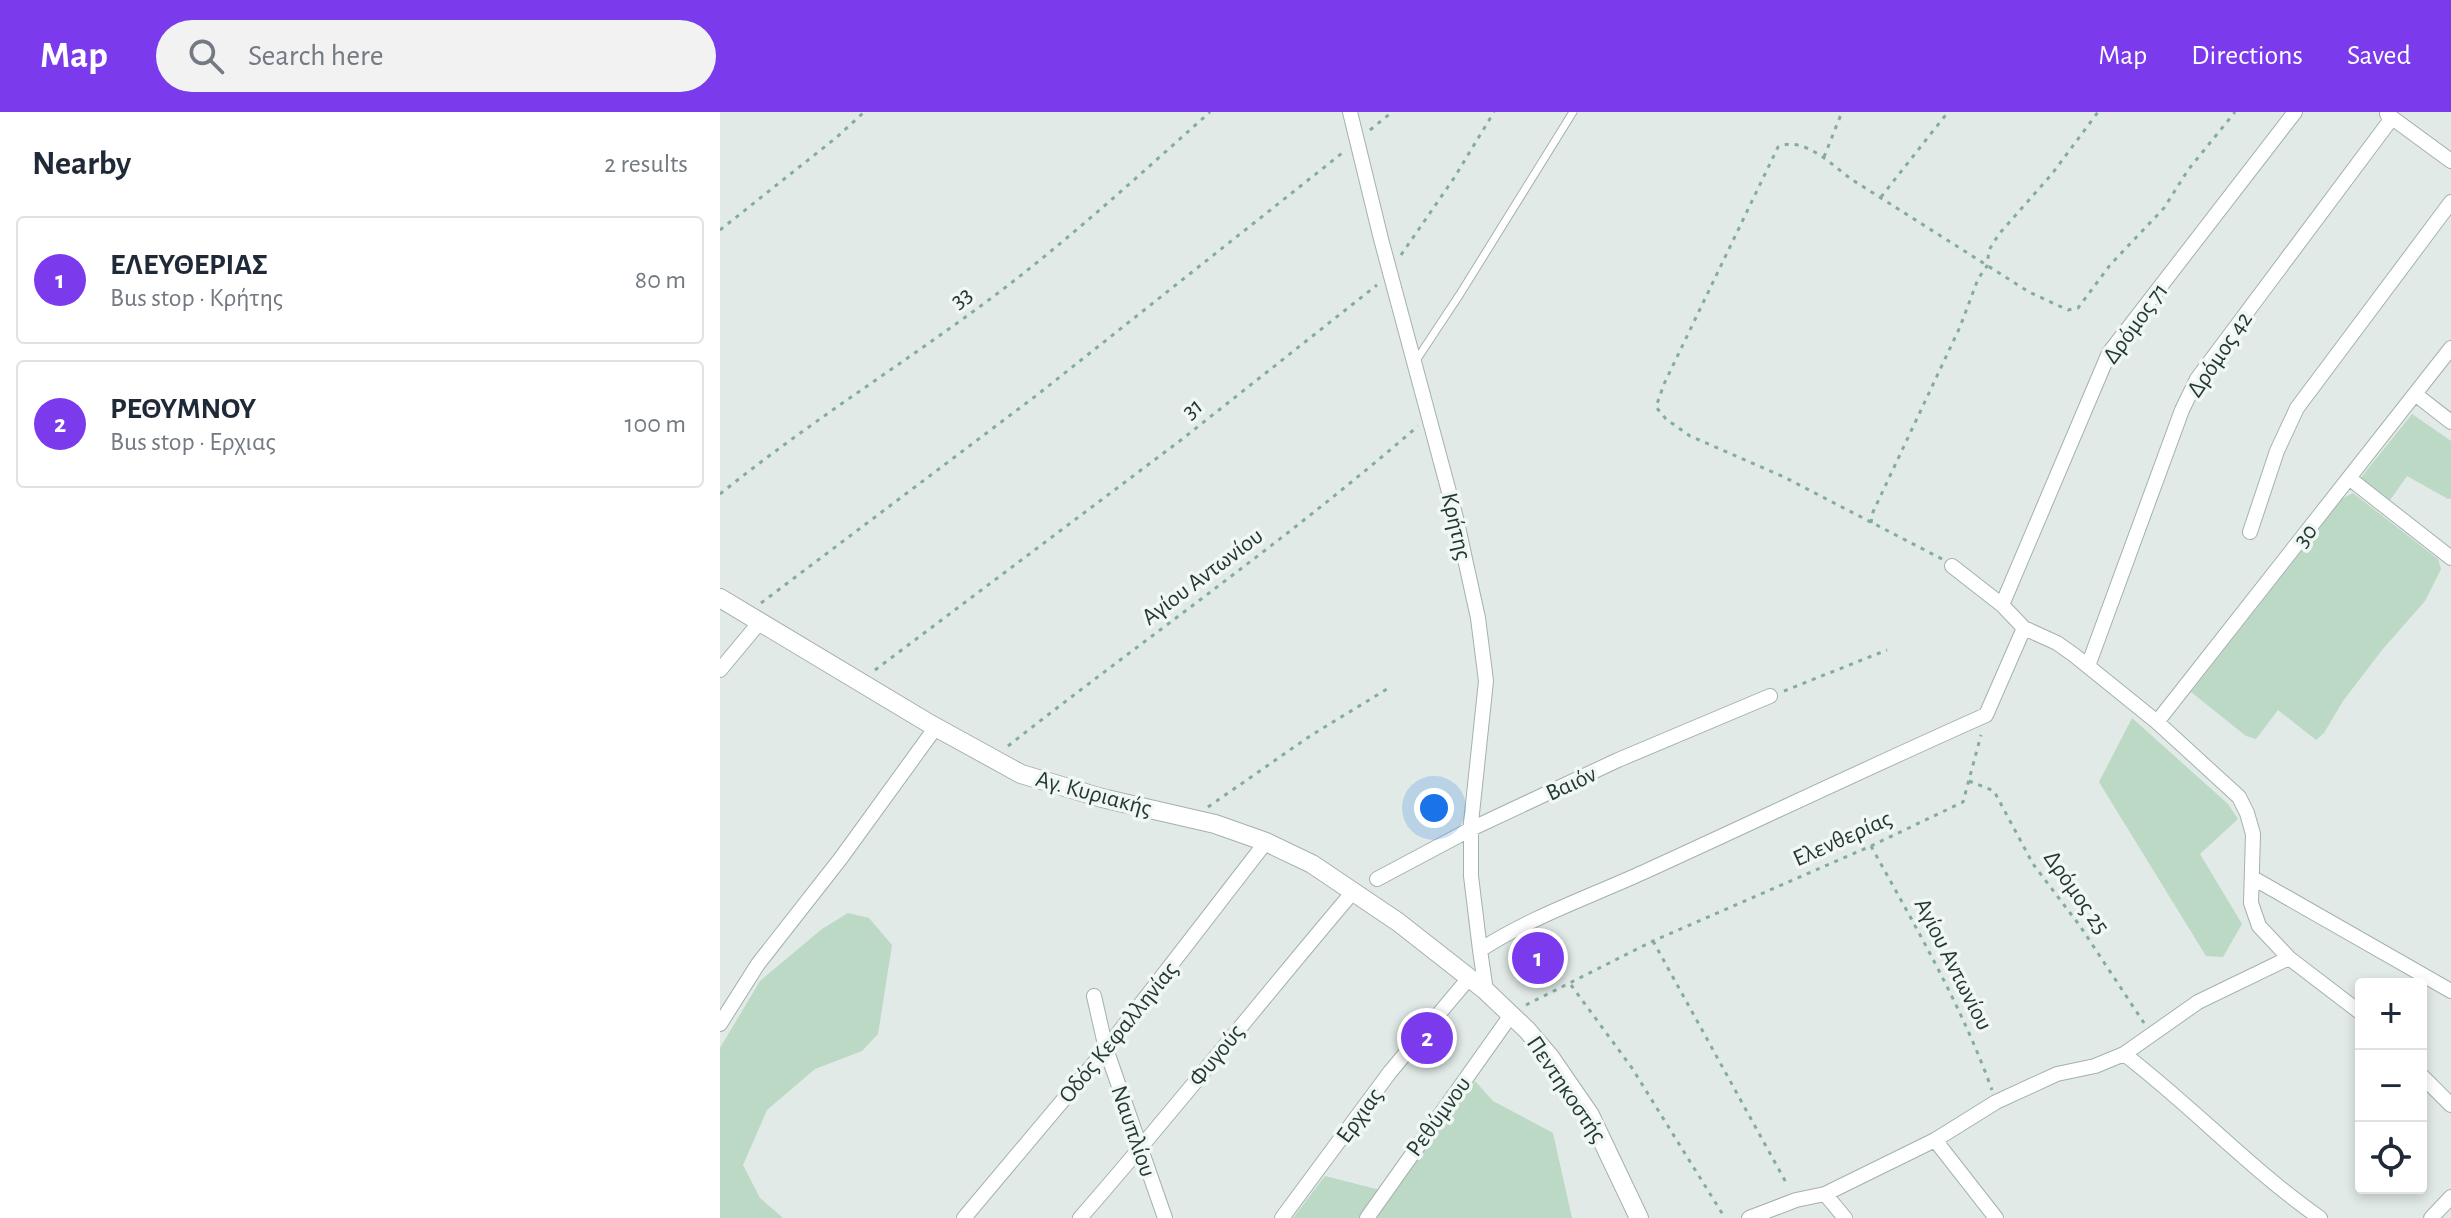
<!DOCTYPE html>
<meta charset="utf-8">
<style>
body{margin:0;font-family:"Alegreya Sans",sans-serif;background:#f2f2f3;color:#1f2937}
.controls{position:absolute;right:24px;bottom:24px;display:grid;overflow:hidden;border-radius:8px;box-shadow:0 4px 12px #0003}
.controls button{width:72px;height:72px;display:grid;place-items:center;padding:0;border:0;border-bottom:2px solid #e0e1e3;background:#fff;color:#1f2937;font:40px sans-serif}
.you{position:absolute;left:714px;top:696px;width:28px;height:28px;margin:-20px;border:6px solid #fff;border-radius:50%;background:#1a73e8;box-shadow:0 0 0 12px #1a73e833}
.badge{display:grid;place-items:center;width:52px;height:52px;border-radius:50%;background:#7c3aed;color:#fff;font-size:26px;font-weight:700}
.pin{position:absolute;translate:-50% -50%;border:4px solid #fff;box-shadow:0 2px 8px #0006}
.list{margin:0;padding:0;list-style:none}
h2{display:flex;justify-content:space-between;align-items:center;height:104px;margin:0;padding:0 32px;font-size:34px}
h2 small{font-size:26px;font-weight:400;color:#747a83}
.list li{display:grid;grid-template-columns:52px 1fr auto;gap:24px;align-items:center;box-sizing:border-box;height:128px;margin:0 16px 16px;padding:0 16px;border:2px solid #e0e1e3;border-radius:8px}
.list b{display:block;font-size:30px;white-space:nowrap}
.list p{margin:0;font-size:26px;white-space:nowrap;color:#747a83}
.list em{font-size:26px;font-style:normal;color:#747a83}
.icon{flex:none;width:44px;height:44px;fill:none;stroke:currentColor;stroke-width:2;stroke-linecap:round;stroke-linejoin:round}
.map{position:relative;flex:none;width:1731px;height:1106px;overflow:hidden}
header{display:flex;align-items:center;gap:48px;box-sizing:border-box;height:112px;padding:0 40px;background:#7c3aed;color:#fff}
header strong{font-size:38px}
nav{display:flex;gap:44px;margin-inline-start:auto;font-size:28px}
.search{width:560px;height:72px;background:#f2f2f3;display:flex;align-items:center;gap:20px;box-sizing:border-box;padding:0 28px;border-radius:44px;color:#747a83;font-size:30px}
main{display:flex}
aside{flex:1;background:#fff}
.map>svg:first-child{display:block}
.green{fill:#bbd9c5}
.lines{fill:none;stroke-linecap:round;stroke-linejoin:round}
.service-casing{stroke:#a4b1ad;stroke-width:9}
.minor-casing{stroke:#a4b1ad;stroke-width:16}
.tertiary-casing{stroke:#a4b1ad;stroke-width:20}
.path{stroke:#84aba1;stroke-width:3;stroke-dasharray:4 6;stroke-linecap:butt}
.service{stroke:#fff;stroke-width:7}
.minor{stroke:#fff;stroke-width:14}
.tertiary{stroke:#fff;stroke-width:18}
.labels{text-anchor:middle;stroke-width:7;stroke-linejoin:round;paint-order:stroke}
.street-label{font-size:24px;fill:#233934;stroke:#f1f7f4}
</style>
<header>
<strong>Map</strong>
<div class="search"><svg class="icon" aria-label="search" viewBox="0 0 24 24"><circle cx="10" cy="10" r="6"/><path d="M15 15l6 6"/></svg>Search here</div>
<nav><a>Map</a><a>Directions</a><a>Saved</a></nav>
</header>
<main>
<aside>
<h2>Nearby<small>2 results</small></h2>
<ul class="list">
<li><span class="badge">1</span><div><b>ΕΛΕΥΘΕΡΙΑΣ</b><p>Bus stop · Κρήτης</p></div><em>80 m</em></li>
<li><span class="badge">2</span><div><b>ΡΕΘΥΜΝΟΥ</b><p>Bus stop · Ερχιας</p></div><em>100 m</em></li>
</ul>
</aside>
<div class="map">
<svg width="1731" height="1106" viewBox="0 0 1731 1106">
<rect width="100%" height="100%" fill="#e1eae6"/>
<path class="green" d="M 1692,302 L 1731,329 L 1731,386 L 1728,387 L 1687,364 L 1668,391 L 1639,368 Z
M 1633,381 L 1718,447 L 1721,457 L 1705,489 L 1662,538 L 1623,589 L 1604,621 L 1596,628 L 1558,598 L 1536,627 L 1526,624 L 1471,580 L 1622,387 Z
M 1412,606 L 1508,692 L 1518,707 L 1480,742 L 1522,812 L 1503,845 L 1486,844 L 1379,670 Z
M 128,801 L 149,806 L 172,833 L 158,922 L 142,939 L 95,957 L 47,998 L 23,1053 L 40,1086 L 63,1106 L 0,1106 L 0,936 L 40,869 L 102,817 Z
M 755,969 L 773,989 L 833,1021 L 852,1106 L 573,1106 L 605,1064 L 672,1081 Z"/>
<g class="lines">
<defs>
<path id="service" d="M 695,250 L 740,182 L 853,0"/>
<path id="minor" d="M 630,0 L 661,127 L 736,406 L 758,506 L 766,569 L 751,711 L 751,764 L 760,838
M 1667,2 L 1731,49
M 1695,282 L 1731,310
M 1629,366 L 1731,446
M 1530,420 L 1557,339 L 1577,296 L 1731,90
M 1232,454 L 1282,493 L 1304,516 L 1337,531 L 1354,543 L 1437,610 L 1519,685 L 1527,701 L 1533,722 L 1531,791 L 1539,814 L 1569,846 L 1641,901
M 1282,493 L 1389,241 L 1575,0
M 1368,554 L 1462,298 L 1477,267 L 1672,6
M 0,558 L 39,511
M 1437,610 L 1731,236
M 1533,766 L 1731,879
M 657,767 L 751,717 L 898,648 L 1050,584
M 766,879 L 760,838 C 811,805 869,785 924,760 C 1038,708 1151,654 1266,603 L 1304,516
M 374,884 L 386,937 L 445,1106
M 0,912 L 38,852 L 121,746 L 216,615
M 1404,942 C 1472,994 1530,1057 1600,1106
M 1701,963 L 1731,993
M 1215,1028 L 1276,1106
M 1105,1082 L 1125,1106
M 244,1106 L 386,937 L 546,730
M 360,1106 C 453,1000 541,888 632,781
M 562,1106 L 670,960 L 749,866
M 647,1106 L 791,903
M 1029,1106 L 1076,1088 L 1105,1082 L 1215,1028 L 1276,990 L 1337,962 L 1375,954 L 1404,942 L 1478,890 L 1569,846
M 1711,1106 L 1731,1085"/>
<path id="tertiary" d="M 0,486 L 210,612 L 301,662 L 382,686 L 495,712 L 546,730 L 592,752 L 678,810 L 766,879 L 807,918 L 830,945 L 870,1003 L 919,1106"/>
</defs>
<use href="#service" class="service-casing"/>
<use href="#minor" class="minor-casing"/>
<use href="#tertiary" class="tertiary-casing"/>
<path class="path" d="M 650,18 L 672,0
M 1104,45 L 1122,0
M 1161,85 L 1228,0
M 0,118 L 117,25 L 144,0
M 681,143 L 734,66 L 774,0
M 0,382 C 84,314 175,257 262,193 C 342,134 416,66 490,0
M 1151,411 L 1153,400 L 1240,215 L 1258,167 L 1267,154 L 1269,138 L 1279,122 L 1332,62 L 1378,0
M 1222,447 L 1064,365 L 970,324 L 946,307 L 936,295 L 944,272 L 1058,35 C 1083,23 1112,53 1131,67 L 1309,180 L 1348,198 L 1358,196 L 1390,153 L 1444,96 L 1468,58 L 1515,0
M 41,491 L 317,283 L 626,38
M 155,558 L 461,328 L 657,173
M 1064,579 L 1167,538
M 288,634 C 424,527 567,428 698,314
M 1249,669 L 1274,679 L 1313,752 L 1360,814 L 1424,911
M 488,695 L 590,624 L 667,577
M 1151,734 C 1195,814 1241,892 1272,978
M 933,829 L 1068,1074
M 851,873 L 912,956 L 1005,1106
M 806,893 L 933,829 L 1151,734 L 1243,690 L 1261,623"/>
<use href="#service" class="service"/>
<use href="#minor" class="minor"/>
<use href="#tertiary" class="tertiary"/>
</g>
<g class="labels">
<g class="street-label">
<text transform="translate(241 185) rotate(-36)" y="8">33</text>
<text transform="translate(1415 211) rotate(-54)" y="8">Δρόμος 71</text>
<text transform="translate(1499 242) rotate(-56)" y="8">Δρόμος 42</text>
<text transform="translate(472 296) rotate(-38)" y="8">31</text>
<text transform="translate(737 414) rotate(77)" y="8">Κρήτης</text>
<text transform="translate(1585 423) rotate(-52)" y="8">30</text>
<text transform="translate(482 464) rotate(-37)" y="8">Αγίου Αντωνίου</text>
<text transform="translate(851 671) rotate(-25)" y="8">Βαιόν</text>
<text transform="translate(374 681) rotate(15)" y="8">Αγ. Κυριακής</text>
<text transform="translate(1122 726) rotate(-24)" y="8">Ελενθερίας</text>
<text transform="translate(1357 780) rotate(55)" y="8">Δρόμος 25</text>
<text transform="translate(1234 852) rotate(63)" y="8">Αγίου Αντωνίου</text>
<text transform="translate(398 920) rotate(-51)" y="8">Οδός Κεφαλληνίας</text>
<text transform="translate(496 943) rotate(-51)" y="8">Φυγούς</text>
<text transform="translate(847 977) rotate(56)" y="8">Πεντηκοστής</text>
<text transform="translate(639 1003) rotate(-54)" y="8">Ερχιας</text>
<text transform="translate(718 1004) rotate(-54)" y="8">Ρεθύμνου</text>
<text transform="translate(414 1019) rotate(71)" y="8">Ναυπλίου</text>
</g>
</g>
</svg>
<div class="controls">
<button>+</button>
<button>−</button>
<button><svg class="icon" aria-label="locate" viewBox="0 0 24 24"><circle cx="12" cy="12" r="6"/><path d="M12 2v4M12 18v4M2 12h4M18 12h4"/></svg></button>
</div>
<div class="you"></div>
<div class="pin badge" style="left:818px;top:846px">1</div>
<div class="pin badge" style="left:707px;top:926px">2</div>
</div>
</main>
